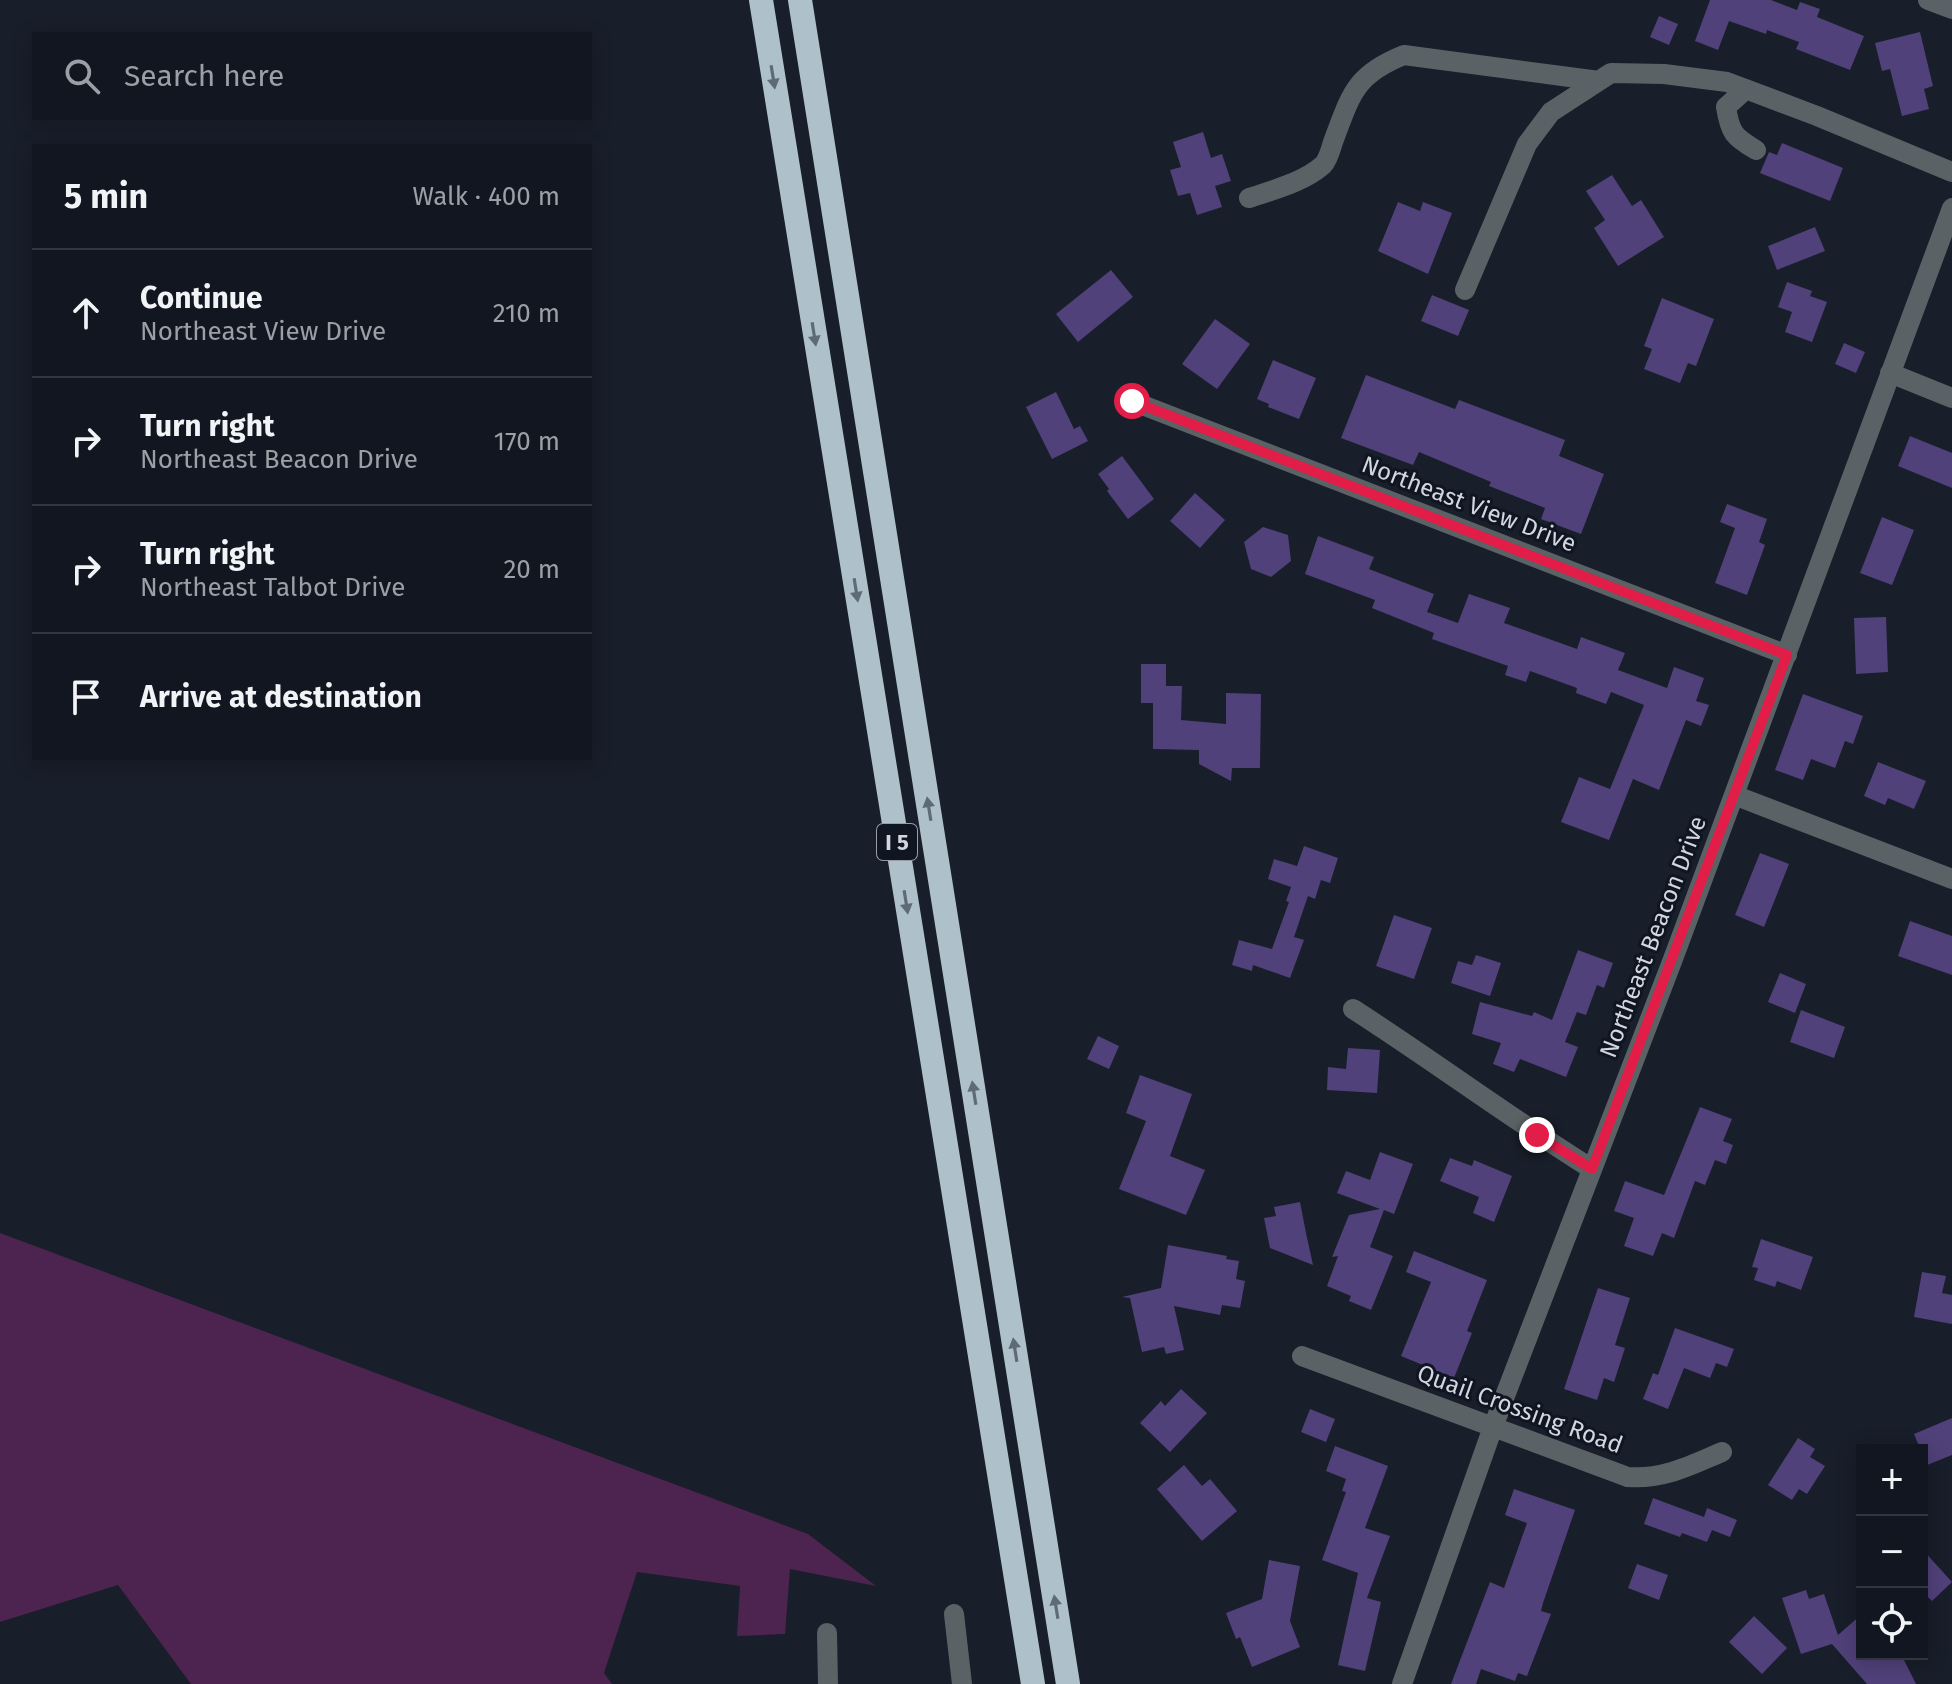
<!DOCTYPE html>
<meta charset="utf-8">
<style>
body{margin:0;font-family:"Fira Sans",sans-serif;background:#1b1f29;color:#f1f3f6}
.controls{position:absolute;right:24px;bottom:24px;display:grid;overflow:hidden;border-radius:0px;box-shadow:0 4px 20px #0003}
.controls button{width:72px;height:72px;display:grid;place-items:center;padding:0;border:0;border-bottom:2px solid #31353e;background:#121620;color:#f1f3f6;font:40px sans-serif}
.stop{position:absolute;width:24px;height:24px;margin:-18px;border:6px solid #e11d48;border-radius:50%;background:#fff}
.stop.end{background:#e11d48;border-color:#fff;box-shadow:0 2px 8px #0008}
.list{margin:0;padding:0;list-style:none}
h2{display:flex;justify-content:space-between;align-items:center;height:104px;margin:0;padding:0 32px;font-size:34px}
h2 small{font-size:26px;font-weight:400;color:#9c9fa5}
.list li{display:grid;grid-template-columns:52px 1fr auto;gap:24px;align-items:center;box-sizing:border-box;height:128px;padding:0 32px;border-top:2px solid #31353e}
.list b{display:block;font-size:30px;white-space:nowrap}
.list p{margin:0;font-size:26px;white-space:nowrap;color:#9c9fa5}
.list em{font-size:26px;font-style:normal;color:#9c9fa5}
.icon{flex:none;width:44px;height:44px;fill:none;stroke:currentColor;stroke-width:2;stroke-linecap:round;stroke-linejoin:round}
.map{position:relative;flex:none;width:1952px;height:1684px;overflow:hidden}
.search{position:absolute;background:#121620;box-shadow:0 4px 20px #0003;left:32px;top:32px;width:560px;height:88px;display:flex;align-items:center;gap:20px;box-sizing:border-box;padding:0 28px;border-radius:0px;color:#9c9fa5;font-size:30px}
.panel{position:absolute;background:#121620;box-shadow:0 4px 20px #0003;left:32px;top:144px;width:560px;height:616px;border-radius:0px}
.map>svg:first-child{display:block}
.green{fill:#4d244f}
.building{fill:#50417a}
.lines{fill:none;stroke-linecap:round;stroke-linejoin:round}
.minor{stroke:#5a6266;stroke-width:20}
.highway{stroke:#aec1cb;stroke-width:24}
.oneway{fill:#5e6b76}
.route{stroke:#e11d48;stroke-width:10}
.labels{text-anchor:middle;stroke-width:6;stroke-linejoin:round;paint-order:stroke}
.shield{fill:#0f1521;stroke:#989ca6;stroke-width:2}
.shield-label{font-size:22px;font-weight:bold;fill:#d2d6df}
.street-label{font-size:24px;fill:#d2d6df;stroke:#0f1521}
</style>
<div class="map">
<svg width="1952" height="1684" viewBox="0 0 1952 1684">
<rect width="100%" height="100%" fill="#181e2a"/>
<path class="green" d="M 0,1233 L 808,1534 L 876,1586 L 790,1569 L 785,1634 L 737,1636 L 740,1586 L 637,1572 L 604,1673 L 612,1684 L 191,1684 L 118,1585 L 0,1622 Z"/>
<path class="building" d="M 1710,0 L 1771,0 L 1797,10 L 1800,2 L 1820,9 L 1817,17 L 1864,36 L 1850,70 L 1796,49 L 1799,42 L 1767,30 L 1766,34 L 1729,21 L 1718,50 L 1695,41 Z
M 1659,16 L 1678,24 L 1669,45 L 1650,37 Z
M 1920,32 L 1933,86 L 1924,89 L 1929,109 L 1902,116 L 1890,69 L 1882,71 L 1875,43 Z
M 1203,132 L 1211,158 L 1222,154 L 1231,181 L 1215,186 L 1222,207 L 1197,215 L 1190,193 L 1178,196 L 1170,170 L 1181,167 L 1173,142 Z
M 1782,143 L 1843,168 L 1830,201 L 1760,173 L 1769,152 L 1777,155 Z
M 1612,175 L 1632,206 L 1641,200 L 1664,237 L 1618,266 L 1594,228 L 1605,220 L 1586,191 Z
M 1398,202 L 1420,211 L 1423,202 L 1452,213 L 1428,274 L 1378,251 Z
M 1815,227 L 1825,251 L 1777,270 L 1768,246 Z
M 1111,270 L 1133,297 L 1078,342 L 1056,314 Z
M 1787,282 L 1812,291 L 1810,296 L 1827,302 L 1812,342 L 1785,332 L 1792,312 L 1778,307 Z
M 1432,295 L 1469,310 L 1458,336 L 1421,321 Z
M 1662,298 L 1714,319 L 1696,366 L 1688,363 L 1680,383 L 1644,369 L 1652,349 L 1644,346 Z
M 1215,319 L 1250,344 L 1217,389 L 1182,364 Z
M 1844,343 L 1865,352 L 1856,373 L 1835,364 Z
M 1273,360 L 1316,378 L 1299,419 L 1268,407 L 1269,404 L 1257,399 Z
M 1366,375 L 1455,409 L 1459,400 L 1565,440 L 1559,456 L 1604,474 L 1581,534 L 1541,519 L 1545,508 L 1489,486 L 1491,482 L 1419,452 L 1413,465 L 1341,438 Z
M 1056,392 L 1074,429 L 1080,426 L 1088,441 L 1052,459 L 1026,407 Z
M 1910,436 L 1952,453 L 1952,488 L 1898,466 Z
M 1122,456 L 1154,499 L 1128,519 L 1107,491 L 1109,489 L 1098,474 Z
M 1195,493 L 1225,520 L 1200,548 L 1170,521 Z
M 1727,504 L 1767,519 L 1759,542 L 1765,545 L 1747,595 L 1715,583 L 1735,528 L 1720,522 Z
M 1882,517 L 1914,530 L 1892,585 L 1860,573 Z
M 1263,527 L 1288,535 L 1291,561 L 1271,577 L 1251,569 L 1244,542 Z
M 1318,536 L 1374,557 L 1369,569 L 1434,594 L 1427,612 L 1458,623 L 1469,594 L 1510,608 L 1504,623 L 1577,649 L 1581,637 L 1625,653 L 1618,670 L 1667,688 L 1674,667 L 1704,678 L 1696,701 L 1709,705 L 1701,726 L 1686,720 L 1659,790 L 1633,779 L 1609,840 L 1561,822 L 1579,777 L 1610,789 L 1644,705 L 1611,692 L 1606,704 L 1576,693 L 1577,688 L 1530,671 L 1526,682 L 1505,675 L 1508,666 L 1432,639 L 1434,633 L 1372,608 L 1375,600 L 1305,574 Z
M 1886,617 L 1888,672 L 1856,674 L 1854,618 Z
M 1141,664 L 1166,664 L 1166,686 L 1182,686 L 1181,720 L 1226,724 L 1226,693 L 1261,694 L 1260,768 L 1232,768 L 1231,781 L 1199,764 L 1199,750 L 1153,749 L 1153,703 L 1141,703 Z
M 1803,694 L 1863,716 L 1853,744 L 1845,741 L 1835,768 L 1811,759 L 1803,780 L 1775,770 Z
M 1878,762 L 1926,781 L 1914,809 L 1888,798 L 1885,805 L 1864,796 Z
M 1304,846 L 1338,858 L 1330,883 L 1321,880 L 1315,899 L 1308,896 L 1294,937 L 1304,940 L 1290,978 L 1253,965 L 1252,971 L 1232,965 L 1239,940 L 1272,949 L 1289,902 L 1286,901 L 1291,887 L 1268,879 L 1274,859 L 1297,866 Z
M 1760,853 L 1789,864 L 1764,927 L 1735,915 Z
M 1394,915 L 1432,928 L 1414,979 L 1376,966 Z
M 1910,921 L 1952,936 L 1952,975 L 1898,956 Z
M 1578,950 L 1613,963 L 1604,988 L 1597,985 L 1586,1015 L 1577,1012 L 1565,1042 L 1578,1047 L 1566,1077 L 1520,1059 L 1514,1072 L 1493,1064 L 1501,1043 L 1472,1034 L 1480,1002 L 1532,1016 L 1534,1012 L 1552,1020 Z
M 1476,955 L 1501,963 L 1490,996 L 1451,983 L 1458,961 L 1472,965 Z
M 1780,973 L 1806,984 L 1795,1013 L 1768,1002 Z
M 1801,1010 L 1845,1027 L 1834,1058 L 1790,1042 Z
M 1098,1036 L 1119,1046 L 1109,1069 L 1087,1059 Z
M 1348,1048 L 1380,1050 L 1377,1093 L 1327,1090 L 1328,1067 L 1346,1069 Z
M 1140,1075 L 1192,1094 L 1170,1156 L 1205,1170 L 1186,1215 L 1119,1189 L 1146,1121 L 1126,1113 Z
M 1700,1107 L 1732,1119 L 1723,1141 L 1733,1145 L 1726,1164 L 1715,1160 L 1705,1185 L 1695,1181 L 1674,1238 L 1662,1233 L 1653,1256 L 1624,1246 L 1634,1218 L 1614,1211 L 1625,1181 L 1664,1195 Z
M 1380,1152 L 1413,1164 L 1394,1214 L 1384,1210 L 1370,1247 L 1393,1256 L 1371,1310 L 1349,1301 L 1351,1296 L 1327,1286 L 1338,1256 L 1332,1257 L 1349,1215 L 1380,1209 L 1337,1193 L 1346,1171 L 1370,1180 Z
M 1450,1158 L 1472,1166 L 1474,1160 L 1512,1176 L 1494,1222 L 1473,1213 L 1479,1197 L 1440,1181 Z
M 1300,1202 L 1306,1233 L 1313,1265 L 1270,1248 L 1264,1218 L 1276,1216 L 1274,1207 Z
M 1761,1239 L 1813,1257 L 1801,1290 L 1777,1281 L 1775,1287 L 1754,1280 L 1758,1268 L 1752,1267 Z
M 1168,1245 L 1227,1256 L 1226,1259 L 1239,1261 L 1236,1279 L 1245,1281 L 1240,1308 L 1222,1305 L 1220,1315 L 1174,1306 L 1184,1350 L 1166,1354 L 1164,1347 L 1142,1352 L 1130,1298 L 1122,1297 L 1161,1288 Z
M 1414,1251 L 1487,1280 L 1467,1331 L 1472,1333 L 1454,1378 L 1401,1356 L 1431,1282 L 1406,1272 Z
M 1922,1272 L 1946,1276 L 1942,1293 L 1952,1295 L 1952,1324 L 1914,1317 Z
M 1598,1288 L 1630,1298 L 1615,1345 L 1625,1348 L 1614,1382 L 1604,1378 L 1597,1400 L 1564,1389 Z
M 1675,1328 L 1734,1349 L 1727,1367 L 1716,1363 L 1710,1378 L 1684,1368 L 1668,1409 L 1643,1399 L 1653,1373 L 1658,1375 Z
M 1181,1389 L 1207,1413 L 1170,1452 L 1140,1423 L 1161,1401 L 1165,1406 Z
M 1310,1409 L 1335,1419 L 1326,1442 L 1301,1432 Z
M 1952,1418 L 1952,1455 L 1927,1465 L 1914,1434 Z
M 1798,1438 L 1815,1449 L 1810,1457 L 1825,1466 L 1807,1494 L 1799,1489 L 1792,1500 L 1768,1485 Z
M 1335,1446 L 1388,1466 L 1365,1528 L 1390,1536 L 1367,1598 L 1381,1602 L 1365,1671 L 1338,1665 L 1358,1573 L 1322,1560 L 1346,1492 L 1342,1491 L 1346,1479 L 1326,1471 Z
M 1184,1465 L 1202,1486 L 1210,1479 L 1237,1511 L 1202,1541 L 1157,1489 Z
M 1514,1489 L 1575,1510 L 1543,1603 L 1541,1611 L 1551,1614 L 1527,1676 L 1518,1673 L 1515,1681 L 1481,1669 L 1476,1684 L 1451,1684 L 1490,1582 L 1504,1588 L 1527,1523 L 1505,1515 Z
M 1653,1498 L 1704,1517 L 1707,1508 L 1737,1520 L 1730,1537 L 1712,1530 L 1707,1542 L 1682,1533 L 1680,1537 L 1644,1524 Z
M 1922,1549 L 1952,1582 L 1932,1601 L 1922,1591 Z
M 1269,1560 L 1300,1566 L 1290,1621 L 1300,1647 L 1252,1667 L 1240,1637 L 1236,1639 L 1226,1613 L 1262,1599 Z
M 1637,1564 L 1668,1575 L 1659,1600 L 1628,1588 Z
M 1806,1590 L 1809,1599 L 1824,1594 L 1838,1635 L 1862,1614 L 1862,1654 L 1901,1654 L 1916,1684 L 1867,1684 L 1832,1644 L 1801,1654 L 1782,1598 Z
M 1754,1616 L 1787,1648 L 1762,1674 L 1729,1642 Z"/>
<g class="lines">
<path class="minor" d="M 1928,0 L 1952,9
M 1746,89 L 1726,107 C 1730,133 1734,137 1756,150
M 1249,198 C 1273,190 1304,182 1323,165 C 1328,160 1331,149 1333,142 C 1351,95 1354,75 1404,55 L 1599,81
M 1465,290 L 1527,144 L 1551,112 L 1611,73 L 1664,74 L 1727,82 L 1817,116 L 1952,172
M 1890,373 L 1952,398
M 1132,401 L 1787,655
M 1734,795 L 1952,879
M 1353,1009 C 1434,1061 1510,1118 1592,1169
M 1302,1356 L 1628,1477 C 1663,1480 1691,1465 1722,1452
M 954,1614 L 962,1684
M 827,1633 L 828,1684
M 1402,1684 L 1493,1427 L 1673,959 L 1952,208"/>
<path class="highway" d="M 761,0 L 1033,1684
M 800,0 L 1068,1684"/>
</g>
<defs><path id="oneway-solid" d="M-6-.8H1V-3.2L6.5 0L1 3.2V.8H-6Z" transform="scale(2)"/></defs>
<g class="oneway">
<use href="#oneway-solid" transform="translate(773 77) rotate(81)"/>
<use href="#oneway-solid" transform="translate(814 334) rotate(81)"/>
<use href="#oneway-solid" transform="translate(856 590) rotate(81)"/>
<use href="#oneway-solid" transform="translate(929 809) rotate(-99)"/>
<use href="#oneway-solid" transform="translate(906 902) rotate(81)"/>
<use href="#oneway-solid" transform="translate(974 1093) rotate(-99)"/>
<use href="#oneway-solid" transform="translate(1015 1350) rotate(-99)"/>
<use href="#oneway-solid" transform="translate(1056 1607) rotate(-99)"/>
</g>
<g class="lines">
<path class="route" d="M 1132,401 L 1787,655 L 1592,1169 L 1537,1135"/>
</g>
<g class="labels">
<rect class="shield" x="877" y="824" width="40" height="36" rx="6"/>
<g class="shield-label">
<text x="897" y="850">I 5</text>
</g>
<g class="street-label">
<text transform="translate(1469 504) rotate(21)" y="8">Northeast View Drive</text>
<text transform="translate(1653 937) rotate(-69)" y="8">Northeast Beacon Drive</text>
<text transform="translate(1520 1409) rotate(20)" y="8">Quail Crossing Road</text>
</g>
</g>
</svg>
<div class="controls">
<button>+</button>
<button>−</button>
<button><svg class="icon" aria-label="locate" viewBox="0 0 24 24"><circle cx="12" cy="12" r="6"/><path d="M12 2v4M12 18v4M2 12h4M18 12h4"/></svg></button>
</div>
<div class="stop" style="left:1132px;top:401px"></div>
<div class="stop end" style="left:1537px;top:1135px"></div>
<div class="search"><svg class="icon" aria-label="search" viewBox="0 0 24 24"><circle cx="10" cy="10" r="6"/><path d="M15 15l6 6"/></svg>Search here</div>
<section class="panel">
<h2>5 min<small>Walk · 400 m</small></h2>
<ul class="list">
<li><svg class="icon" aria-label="ahead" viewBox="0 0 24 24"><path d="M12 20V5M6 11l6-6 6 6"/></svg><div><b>Continue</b><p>Northeast View Drive</p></div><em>210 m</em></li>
<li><svg class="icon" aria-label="right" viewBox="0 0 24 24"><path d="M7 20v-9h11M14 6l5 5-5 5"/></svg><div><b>Turn right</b><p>Northeast Beacon Drive</p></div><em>170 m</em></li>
<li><svg class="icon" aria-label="right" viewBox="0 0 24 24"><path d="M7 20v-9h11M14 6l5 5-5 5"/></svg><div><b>Turn right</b><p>Northeast Talbot Drive</p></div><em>20 m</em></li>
<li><svg class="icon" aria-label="arrive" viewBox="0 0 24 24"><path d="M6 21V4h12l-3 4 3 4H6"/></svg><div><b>Arrive at destination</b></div></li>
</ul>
</section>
</div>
